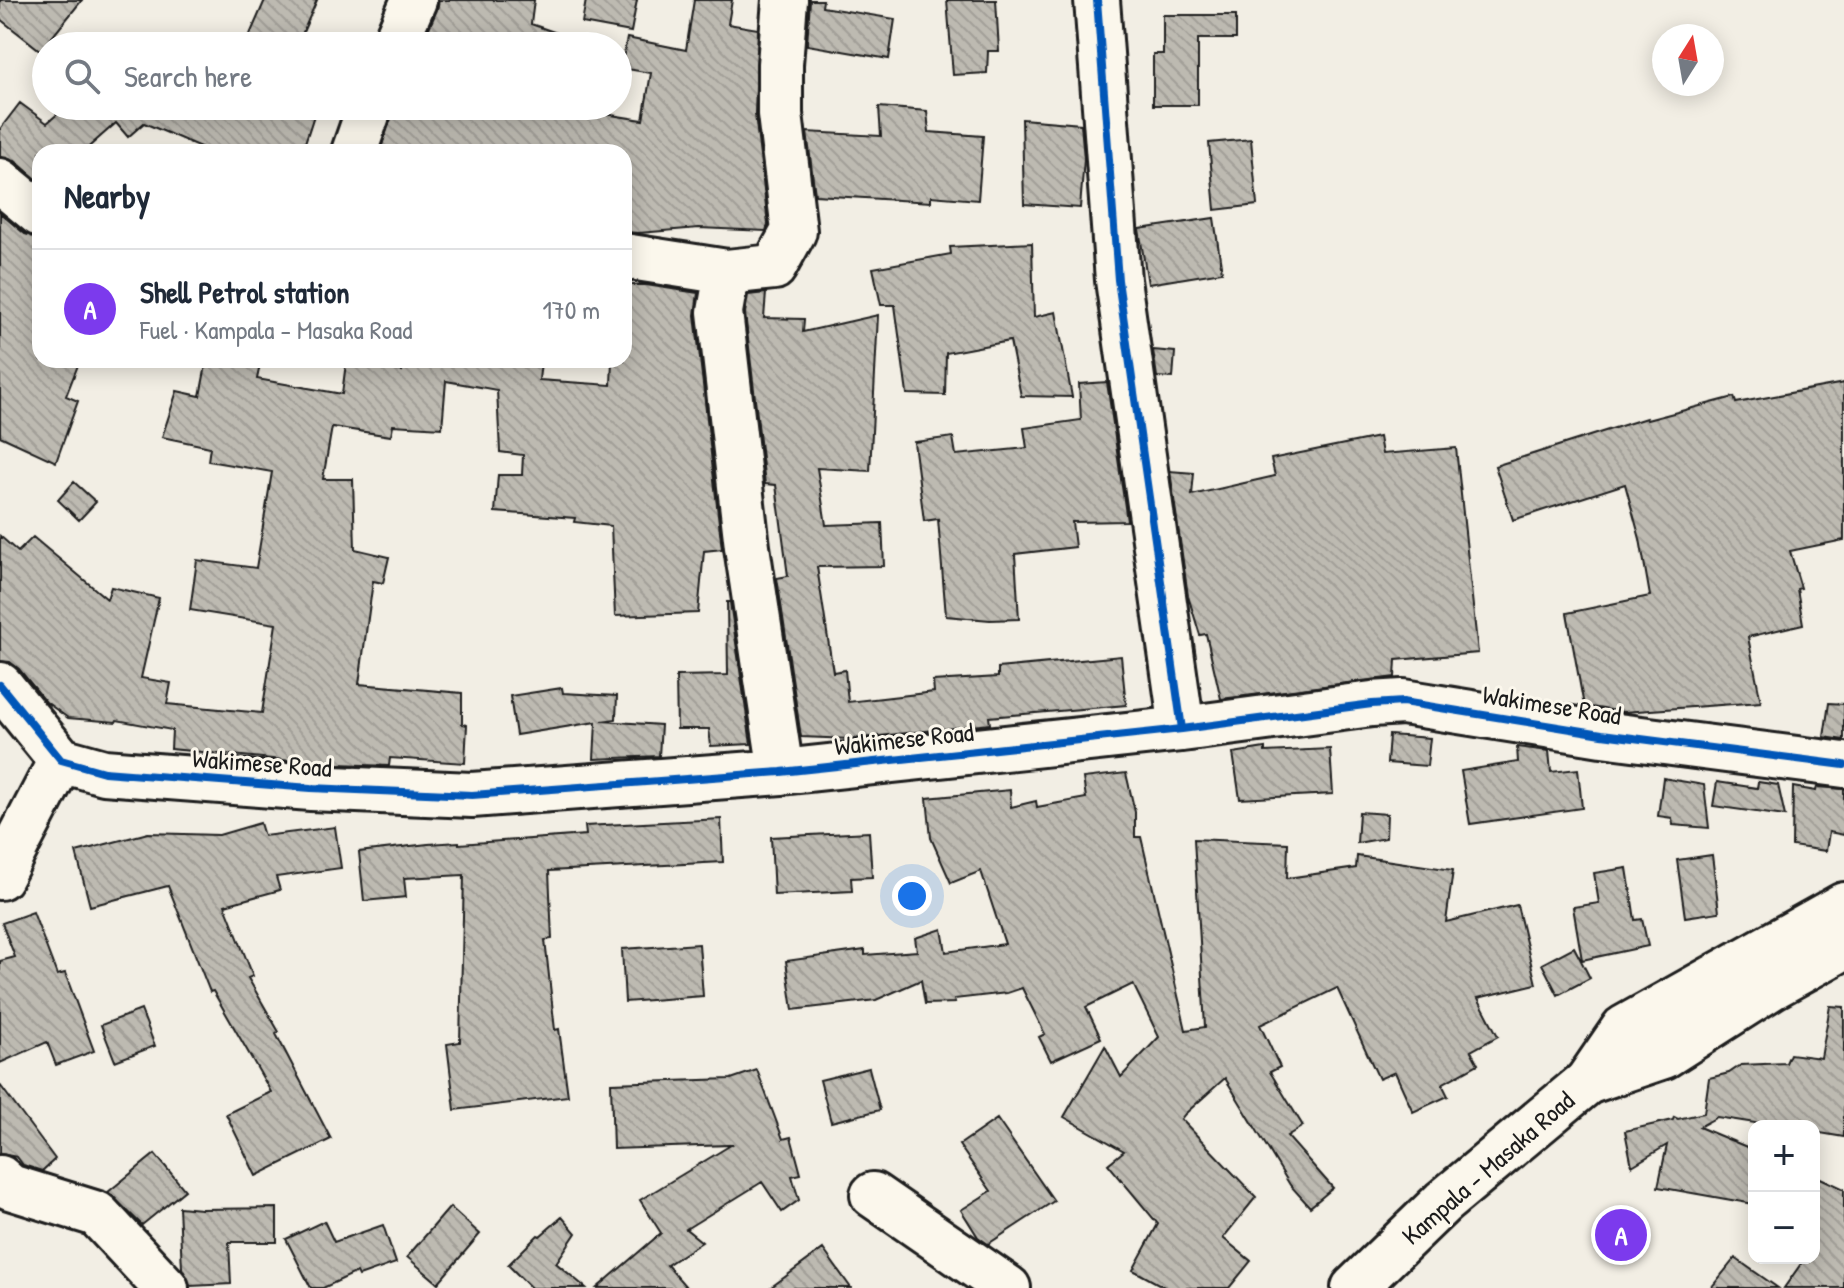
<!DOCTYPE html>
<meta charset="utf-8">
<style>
body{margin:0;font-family:"Patrick Hand",sans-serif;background:#f2f2f3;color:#1f2937}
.controls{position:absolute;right:24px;bottom:24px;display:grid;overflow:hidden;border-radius:16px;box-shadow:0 4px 20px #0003}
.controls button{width:72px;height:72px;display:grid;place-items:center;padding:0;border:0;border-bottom:2px solid #e0e1e3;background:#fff;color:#1f2937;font:40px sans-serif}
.compass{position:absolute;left:1652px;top:24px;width:72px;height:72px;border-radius:50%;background:#fff;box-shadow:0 4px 20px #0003;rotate:11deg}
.you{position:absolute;left:912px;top:896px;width:28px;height:28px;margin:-20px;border:6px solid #fff;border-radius:50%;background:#1a73e8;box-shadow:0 0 0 12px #1a73e833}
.badge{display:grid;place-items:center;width:52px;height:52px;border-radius:50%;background:#7c3aed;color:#fff;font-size:26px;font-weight:700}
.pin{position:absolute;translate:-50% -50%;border:4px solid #fff;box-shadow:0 2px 8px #0006}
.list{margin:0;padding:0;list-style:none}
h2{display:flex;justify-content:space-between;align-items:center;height:104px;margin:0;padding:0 32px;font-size:34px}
h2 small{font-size:26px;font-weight:400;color:#747a83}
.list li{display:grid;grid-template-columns:52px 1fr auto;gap:24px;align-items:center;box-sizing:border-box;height:120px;padding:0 32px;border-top:2px solid #e0e1e3}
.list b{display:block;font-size:30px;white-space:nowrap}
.list p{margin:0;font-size:26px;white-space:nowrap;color:#747a83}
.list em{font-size:26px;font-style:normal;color:#747a83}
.icon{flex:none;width:44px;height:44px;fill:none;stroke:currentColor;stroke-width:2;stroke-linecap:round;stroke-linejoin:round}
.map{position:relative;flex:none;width:1844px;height:1288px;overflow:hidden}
.search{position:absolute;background:#fff;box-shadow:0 4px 20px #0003;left:32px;top:32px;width:600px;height:88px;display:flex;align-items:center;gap:20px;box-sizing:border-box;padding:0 28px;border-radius:44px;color:#747a83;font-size:30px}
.panel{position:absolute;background:#fff;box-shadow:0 4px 20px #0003;left:32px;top:144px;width:600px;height:224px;border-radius:24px}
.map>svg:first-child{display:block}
.building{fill:url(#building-back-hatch);stroke:#1c1c1c;stroke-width:2}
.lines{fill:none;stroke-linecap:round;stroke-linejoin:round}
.minor-casing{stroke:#1c1c1c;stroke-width:50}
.major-casing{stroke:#1c1c1c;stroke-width:50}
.highway-casing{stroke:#1c1c1c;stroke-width:50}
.minor{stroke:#fbf7ec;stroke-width:44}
.major{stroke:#fbf7ec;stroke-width:44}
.highway{stroke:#fbf7ec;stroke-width:44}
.cycleway-casing{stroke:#fbf7ec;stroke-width:13}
.cycleway{stroke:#0057b8;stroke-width:8}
.labels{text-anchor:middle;stroke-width:6;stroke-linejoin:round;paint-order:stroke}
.street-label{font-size:26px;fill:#1c1c1c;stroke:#fbf7ec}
</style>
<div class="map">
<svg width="1844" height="1288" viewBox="0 0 1844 1288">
<defs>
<pattern id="building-back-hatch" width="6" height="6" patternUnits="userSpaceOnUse" patternTransform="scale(2)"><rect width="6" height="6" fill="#bdbab1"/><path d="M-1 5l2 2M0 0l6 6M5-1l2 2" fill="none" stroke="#a29f98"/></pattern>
</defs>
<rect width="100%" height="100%" fill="#f2eee4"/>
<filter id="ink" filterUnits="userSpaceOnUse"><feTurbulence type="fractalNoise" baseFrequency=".0125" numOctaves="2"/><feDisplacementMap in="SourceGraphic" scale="16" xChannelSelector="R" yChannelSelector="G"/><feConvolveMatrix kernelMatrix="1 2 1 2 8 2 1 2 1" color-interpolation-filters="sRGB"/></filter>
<g filter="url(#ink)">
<path class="building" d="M 0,0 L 82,0 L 41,51 L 0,19 Z
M 265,0 L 317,0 L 297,46 L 245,46 Z
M 439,0 L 534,0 L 531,24 L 583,42 L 583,46 L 421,46 L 437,10 Z
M 586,0 L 637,0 L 631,32 L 582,23 Z
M 694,0 L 732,0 L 728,24 L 758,29 L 755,114 L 768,224 L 766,231 L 699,228 L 639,233 L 624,232 L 624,152 L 380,152 L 394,106 L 537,106 L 573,112 L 573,109 L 643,120 L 651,73 L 621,68 L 627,38 L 686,50 Z
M 810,0 L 823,0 L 822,7 L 895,19 L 889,59 L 807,45 Z
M 947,0 L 996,0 L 999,51 L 988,51 L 987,73 L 953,75 Z
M 1163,15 L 1236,15 L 1236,39 L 1198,39 L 1198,105 L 1153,105 L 1153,54 L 1163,54 Z
M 20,103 L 47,123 L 67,106 L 317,106 L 302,152 L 212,152 L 144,123 L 128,137 L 116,123 L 83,152 L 40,152 L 40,182 L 15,161 L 0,157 L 0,129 Z
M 879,107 L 927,111 L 929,132 L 983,136 L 978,200 L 931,196 L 931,202 L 815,195 L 807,132 L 881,136 Z
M 1022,119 L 1081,124 L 1084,159 L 1080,208 L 1024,204 Z
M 1251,139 L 1257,205 L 1215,210 L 1209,143 Z
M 0,213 L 25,234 L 40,238 L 40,360 L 80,360 L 66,396 L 78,401 L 56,462 L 0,436 Z
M 1214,218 L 1222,272 L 1148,284 L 1139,229 Z
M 1032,243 L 1034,317 L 1056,312 L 1072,397 L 1021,396 L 1010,341 L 946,353 L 945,395 L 907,394 L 895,305 L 881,305 L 873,268 L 951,254 L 950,247 Z
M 624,285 L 646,285 L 698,293 L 695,315 L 722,549 L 704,551 L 698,613 L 615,616 L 611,526 L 574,522 L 575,518 L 495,512 L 498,475 L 522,475 L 523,455 L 500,452 L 497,390 L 446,381 L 442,428 L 393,425 L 391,436 L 332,427 L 323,479 L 353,479 L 355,549 L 389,557 L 383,583 L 373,581 L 359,684 L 462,693 L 462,724 L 467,725 L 465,763 L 390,758 L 389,766 L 312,763 L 171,749 L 172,730 L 117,720 L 116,722 L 68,718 L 46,702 L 19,669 L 10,662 L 0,661 L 0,536 L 18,552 L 33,537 L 107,599 L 111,587 L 159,598 L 141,678 L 171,683 L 167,704 L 262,713 L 276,624 L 190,610 L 197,560 L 256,568 L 272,472 L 208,461 L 210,447 L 162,437 L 177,391 L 200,396 L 207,360 L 261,360 L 257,379 L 342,394 L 346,363 L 402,371 L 403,360 L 541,362 L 539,380 L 611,385 L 612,360 L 624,360 Z
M 766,293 L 764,318 L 804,319 L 803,332 L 878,315 L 870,471 L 817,468 L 826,525 L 882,523 L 884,566 L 817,567 L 833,672 L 845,670 L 848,702 L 934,692 L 933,681 L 998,677 L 998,668 L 1121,656 L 1126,705 L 989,717 L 990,724 L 852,739 L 801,737 L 777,578 L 788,576 L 776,485 L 765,484 L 745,313 L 748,295 Z
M 1153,350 L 1175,352 L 1173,378 L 1157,377 Z
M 1107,382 L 1127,521 L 1072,522 L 1075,547 L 1015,554 L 1019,619 L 990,620 L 946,616 L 938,519 L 924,521 L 914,442 L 953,437 L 956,455 L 1027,448 L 1024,428 L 1081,420 L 1079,384 Z
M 1844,383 L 1844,540 L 1790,551 L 1801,588 L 1797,589 L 1803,624 L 1748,637 L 1761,702 L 1623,712 L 1584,706 L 1567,613 L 1650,596 L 1640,539 L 1625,484 L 1513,520 L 1495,466 L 1646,418 L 1647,420 L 1734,397 L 1736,403 Z
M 1379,437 L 1382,454 L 1456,448 L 1478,653 L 1396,660 L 1395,677 L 1221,699 L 1206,634 L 1200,635 L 1188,596 L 1170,471 L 1194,473 L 1192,495 L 1275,476 L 1271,459 Z
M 74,482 L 96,502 L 79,520 L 58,500 Z
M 727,602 L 730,602 L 751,744 L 711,746 L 709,729 L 677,729 L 676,676 L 728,675 Z
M 562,688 L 563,693 L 617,696 L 616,719 L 602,721 L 661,725 L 659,756 L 594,759 L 596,722 L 516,735 L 510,696 Z
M 1829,703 L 1844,704 L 1844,740 L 1824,737 Z
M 1389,735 L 1430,738 L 1427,766 L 1387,763 Z
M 1517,747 L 1549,751 L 1551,772 L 1578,769 L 1582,808 L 1470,824 L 1461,771 L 1518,762 Z
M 1265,748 L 1265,752 L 1330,749 L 1333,794 L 1240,799 L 1233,753 Z
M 1126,773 L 1135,812 L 1135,837 L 1141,837 L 1186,1030 L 1205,1027 L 1194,839 L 1288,843 L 1287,878 L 1356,868 L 1357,856 L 1453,870 L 1446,922 L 1517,905 L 1536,984 L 1478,998 L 1498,1036 L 1471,1051 L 1478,1064 L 1442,1084 L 1448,1096 L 1413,1112 L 1395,1072 L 1379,1079 L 1337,988 L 1260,1025 L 1280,1067 L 1270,1072 L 1303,1126 L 1287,1136 L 1333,1188 L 1310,1207 L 1290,1185 L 1225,1078 L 1185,1114 L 1181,1119 L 1256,1197 L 1223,1238 L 1251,1261 L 1229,1288 L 1166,1288 L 1133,1270 L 1158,1224 L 1108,1164 L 1124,1151 L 1064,1117 L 1105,1046 L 1121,1077 L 1159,1037 L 1133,984 L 1086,1007 L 1101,1038 L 1051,1061 L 1039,1037 L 1045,1034 L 1022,988 L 1007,993 L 954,999 L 955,1003 L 925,1004 L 921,980 L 876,1000 L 793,1010 L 786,961 L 865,950 L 865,955 L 917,951 L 915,938 L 942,929 L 946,952 L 1005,944 L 981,871 L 951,883 L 931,838 L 927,798 L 1010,790 L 1011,807 L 1036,801 L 1037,807 L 1086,798 L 1083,778 Z
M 1663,778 L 1704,785 L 1709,828 L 1673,825 L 1672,818 L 1658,816 Z
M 1717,782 L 1757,788 L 1758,782 L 1778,785 L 1785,816 L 1713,806 Z
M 1793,787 L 1816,791 L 1817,787 L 1844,789 L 1844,835 L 1829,832 L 1826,851 L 1792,846 Z
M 1359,812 L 1387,814 L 1386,838 L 1357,843 Z
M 721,819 L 723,862 L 549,871 L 552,939 L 545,940 L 555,1030 L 559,1029 L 568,1096 L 455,1110 L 447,1044 L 460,1042 L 464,875 L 404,878 L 406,897 L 364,901 L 359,852 L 428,844 L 459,842 L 459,844 L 586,835 L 585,826 Z
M 260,823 L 264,836 L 335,827 L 341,868 L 276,877 L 280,890 L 225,905 L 253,976 L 248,978 L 279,1032 L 276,1034 L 331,1139 L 256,1176 L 226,1114 L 271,1092 L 213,991 L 210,992 L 168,886 L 90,906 L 76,852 L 148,833 L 219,835 Z
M 869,832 L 872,877 L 851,878 L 852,891 L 774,895 L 771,837 Z
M 1712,855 L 1719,912 L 1685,917 L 1677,860 Z
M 1627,868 L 1635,920 L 1642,919 L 1648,946 L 1582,960 L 1573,907 L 1599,903 L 1594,873 Z
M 33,912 L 57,975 L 65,973 L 94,1051 L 56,1065 L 47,1042 L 0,1063 L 0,961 L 15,957 L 2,923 Z
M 699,944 L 703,996 L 625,1002 L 622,949 Z
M 1574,947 L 1590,978 L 1558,995 L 1542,964 Z
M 1830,1006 L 1844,1007 L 1844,1137 L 1814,1132 L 1814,1126 L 1774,1126 L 1717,1117 L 1699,1127 L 1754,1150 L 1754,1204 L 1658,1187 L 1667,1145 L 1632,1166 L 1625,1131 L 1673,1120 L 1674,1117 L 1678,1119 L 1704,1113 L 1709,1078 L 1729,1073 L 1741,1065 L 1786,1063 L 1790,1054 L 1821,1058 Z
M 141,1010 L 155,1046 L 115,1061 L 101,1025 Z
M 869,1068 L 880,1110 L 831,1122 L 820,1080 Z
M 757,1070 L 783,1139 L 791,1137 L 801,1174 L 792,1176 L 799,1200 L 782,1212 L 762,1182 L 686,1229 L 702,1242 L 667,1265 L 687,1288 L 597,1288 L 661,1233 L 640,1200 L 731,1145 L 613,1149 L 611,1083 L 731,1079 Z
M 0,1085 L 55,1159 L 42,1171 L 23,1165 L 17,1157 L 0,1154 Z
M 997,1119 L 1054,1201 L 988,1244 L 978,1237 L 961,1210 L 991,1191 L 959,1145 Z
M 155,1154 L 185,1190 L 142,1225 L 108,1192 Z
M 1814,1175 L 1844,1189 L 1844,1288 L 1784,1288 L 1805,1258 L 1814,1258 Z
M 179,1207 L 201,1209 L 277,1208 L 277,1242 L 229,1242 L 231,1284 L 190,1286 L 182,1268 Z
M 450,1207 L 480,1234 L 438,1283 L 407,1257 Z
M 562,1217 L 576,1233 L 556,1263 L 586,1288 L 531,1288 L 508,1265 L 538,1235 L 540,1236 Z
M 324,1221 L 334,1242 L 383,1225 L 396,1263 L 359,1276 L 357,1272 L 323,1288 L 311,1288 L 286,1239 Z
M 823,1249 L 851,1288 L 770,1288 Z
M 1735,1258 L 1778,1288 L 1711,1288 Z"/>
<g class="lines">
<defs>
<path id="minor" d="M 1097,0 L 1118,280 L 1182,729
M 394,46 L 414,0
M 354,152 L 370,106
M 0,181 L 40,214
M 624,256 L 727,272 L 720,312 L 747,547 L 781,772
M 727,272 L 774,267 L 794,231 L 780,114 L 780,64 L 785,0
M 0,685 L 61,760 L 104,772 L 311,788 L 472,795 L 781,772 L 1182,729 L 1372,704 L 1403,702 L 1602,734 L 1844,765
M 0,877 L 61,760
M 0,1178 L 10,1187 L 97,1214 L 166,1288
M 873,1195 L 1008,1288"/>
<path id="major" d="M 1354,1288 L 1443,1202 L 1587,1082"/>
<path id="highway" d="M 1587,1082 L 1624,1028 L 1844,905
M 1587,1082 L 1664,1056 L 1772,987 L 1844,947"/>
</defs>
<use href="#minor" class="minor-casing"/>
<use href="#major" class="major-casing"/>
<use href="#highway" class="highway-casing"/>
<use href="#minor" class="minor"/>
<use href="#major" class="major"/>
<use href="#highway" class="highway"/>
<defs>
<path id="cycleway" d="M 1097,0 L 1118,280 L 1182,729
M 0,685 L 61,760 L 104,772 L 311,788 L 472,795 L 781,772 L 1182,729 L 1372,704 L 1403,702 L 1602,734 L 1844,765"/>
</defs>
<use href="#cycleway" class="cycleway-casing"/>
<use href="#cycleway" class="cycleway"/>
</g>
</g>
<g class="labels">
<g class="street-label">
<text transform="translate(1552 705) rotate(9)" y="9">Wakimese Road</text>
<text transform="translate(904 739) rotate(-6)" y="9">Wakimese Road</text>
<text transform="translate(262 763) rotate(4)" y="9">Wakimese Road</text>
<text transform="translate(1488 1168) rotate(-41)" y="9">Kampala - Masaka Road</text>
</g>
</g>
</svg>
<div class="controls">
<button>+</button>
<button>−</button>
</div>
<svg class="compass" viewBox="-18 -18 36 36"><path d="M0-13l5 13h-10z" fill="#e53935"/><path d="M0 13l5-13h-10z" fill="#747a83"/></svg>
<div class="you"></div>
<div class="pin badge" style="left:1621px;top:1235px">A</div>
<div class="search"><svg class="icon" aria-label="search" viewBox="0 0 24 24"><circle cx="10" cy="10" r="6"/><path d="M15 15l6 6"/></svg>Search here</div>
<section class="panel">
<h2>Nearby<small></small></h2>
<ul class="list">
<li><span class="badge">A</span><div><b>Shell Petrol station</b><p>Fuel · Kampala - Masaka Road</p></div><em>170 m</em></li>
</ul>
</section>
</div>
